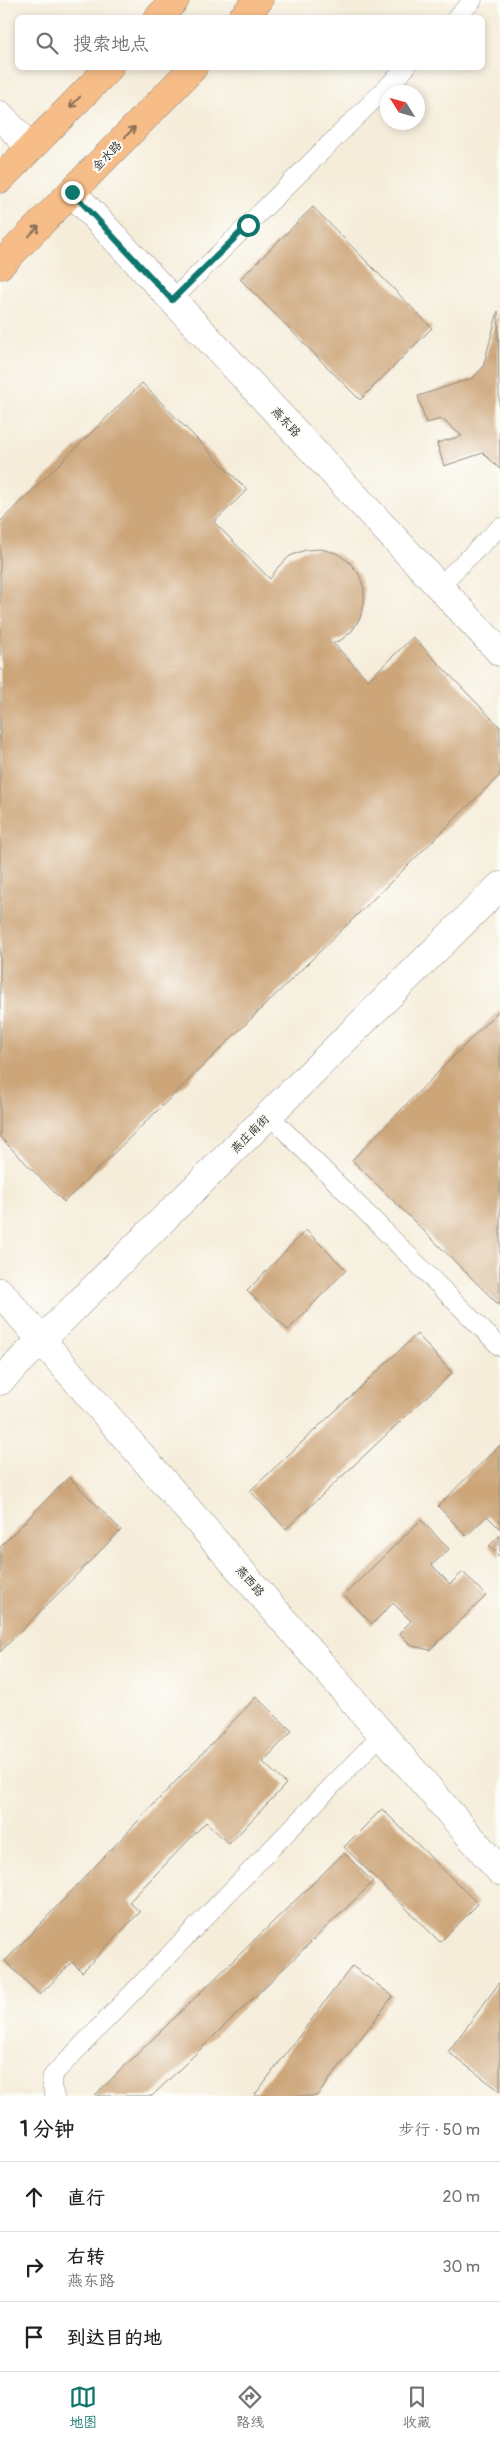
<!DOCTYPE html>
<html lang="zh">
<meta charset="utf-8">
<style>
body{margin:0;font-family:Pangolin,"LXGW WenKai TC",sans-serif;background:#f2f2f2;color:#202124}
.compass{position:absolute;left:380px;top:85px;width:45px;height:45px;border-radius:50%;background:#fff;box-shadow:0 2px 8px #0003;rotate:307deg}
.stop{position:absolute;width:15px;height:15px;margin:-11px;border:4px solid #0f766e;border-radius:50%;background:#fff}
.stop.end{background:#0f766e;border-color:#fff;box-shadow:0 1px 5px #0008}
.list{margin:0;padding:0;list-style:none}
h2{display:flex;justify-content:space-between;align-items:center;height:65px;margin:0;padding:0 20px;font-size:21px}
h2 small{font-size:16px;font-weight:400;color:#757577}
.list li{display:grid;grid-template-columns:32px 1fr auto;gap:15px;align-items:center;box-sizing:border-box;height:70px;padding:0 20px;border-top:1px solid #e0e0e0}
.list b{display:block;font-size:19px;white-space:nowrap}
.list p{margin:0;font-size:16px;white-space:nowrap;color:#757577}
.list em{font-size:16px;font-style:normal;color:#757577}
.icon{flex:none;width:28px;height:28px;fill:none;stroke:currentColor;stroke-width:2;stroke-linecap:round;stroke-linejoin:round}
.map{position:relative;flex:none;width:500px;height:2096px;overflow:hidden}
.search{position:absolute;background:#fff;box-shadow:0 2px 8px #0003;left:15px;right:15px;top:15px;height:55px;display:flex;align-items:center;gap:12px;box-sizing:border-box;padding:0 18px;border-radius:8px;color:#757577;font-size:19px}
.sheet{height:275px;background:#fff}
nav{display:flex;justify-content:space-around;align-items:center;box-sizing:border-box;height:70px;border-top:1px solid #e0e0e0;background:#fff;font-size:14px;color:#757577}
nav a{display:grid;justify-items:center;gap:2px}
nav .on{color:#0f766e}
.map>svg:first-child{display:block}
.building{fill:#cca579}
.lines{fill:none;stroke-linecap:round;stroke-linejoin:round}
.service-casing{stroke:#908c82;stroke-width:19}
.minor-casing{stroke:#908c82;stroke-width:29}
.primary-casing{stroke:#908c82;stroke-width:29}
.service{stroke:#fff;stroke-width:18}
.minor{stroke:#fff;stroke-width:28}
.primary{stroke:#f7bd88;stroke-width:28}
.oneway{stroke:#876d55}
.route{stroke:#0f766e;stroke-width:6}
.labels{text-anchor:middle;stroke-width:4;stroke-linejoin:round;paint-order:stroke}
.street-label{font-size:12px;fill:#2b2b2b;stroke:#fdfcf7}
</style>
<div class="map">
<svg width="500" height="2096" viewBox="0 0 500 2096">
<rect width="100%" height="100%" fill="#fdfcf7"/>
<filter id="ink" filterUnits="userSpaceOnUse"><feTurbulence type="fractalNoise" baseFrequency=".02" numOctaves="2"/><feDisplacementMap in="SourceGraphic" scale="10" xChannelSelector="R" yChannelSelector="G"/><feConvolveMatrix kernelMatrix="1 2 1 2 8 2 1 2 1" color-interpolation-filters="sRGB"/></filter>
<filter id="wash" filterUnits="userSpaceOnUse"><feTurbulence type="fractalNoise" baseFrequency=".0096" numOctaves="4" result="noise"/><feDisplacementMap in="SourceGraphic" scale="20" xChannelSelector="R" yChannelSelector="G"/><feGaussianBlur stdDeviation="1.12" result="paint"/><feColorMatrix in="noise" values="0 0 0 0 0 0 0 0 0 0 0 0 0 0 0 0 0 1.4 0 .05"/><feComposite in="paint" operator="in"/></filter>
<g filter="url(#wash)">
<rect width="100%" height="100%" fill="#f5edda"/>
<g id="blocks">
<path class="building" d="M 313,207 L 432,328 L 360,400 L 240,279 Z
M 498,311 L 500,469 L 483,453 L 444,466 L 437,443 L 462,436 L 442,419 L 426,423 L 418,396 L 473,378 L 483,367 Z
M 142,383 L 247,490 L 214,522 L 270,579 L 278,567 L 290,556 L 305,550 L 321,549 L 336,553 L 349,562 L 359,574 L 364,589 L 364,604 L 360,618 L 352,631 L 341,640 L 333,643 L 368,680 L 413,637 L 500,727 L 500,775 L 64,1202 L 0,1137 L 0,522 Z
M 500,1009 L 500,1306 L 352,1160 Z
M 306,1230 L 346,1270 L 288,1330 L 247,1291 Z
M 417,1334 L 452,1373 L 286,1529 L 250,1491 Z
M 500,1445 L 500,1529 L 487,1516 L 466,1536 L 438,1506 Z
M 69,1477 L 121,1530 L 0,1652 L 0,1547 Z
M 421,1520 L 449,1549 L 432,1565 L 450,1584 L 463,1572 L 486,1596 L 430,1650 L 412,1646 L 399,1633 L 411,1621 L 393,1603 L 372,1624 L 344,1595 Z
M 500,1535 L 500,1557 L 489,1546 Z
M 256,1697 L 292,1731 L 263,1762 L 286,1784 L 229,1844 L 206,1822 L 129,1902 L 140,1912 L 82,1972 L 72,1962 L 40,1995 L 5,1961 Z
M 382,1809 L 478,1904 L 440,1942 L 344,1847 Z
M 344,1853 L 373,1882 L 152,2096 L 96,2096 L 95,2095 Z
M 352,1966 L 393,1996 L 317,2096 L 254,2096 Z
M 500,1982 L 500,2091 L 448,2052 Z"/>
</g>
</g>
<g filter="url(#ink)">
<use href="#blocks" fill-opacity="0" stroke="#908c82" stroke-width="1"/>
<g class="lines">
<defs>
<path id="service" d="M 456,18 L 473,0
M 172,300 L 406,68
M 439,586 L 500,527
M 269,1115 L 500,1347
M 55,2096 L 52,2087 L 52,2076 L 382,1734"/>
<path id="minor" d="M 0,115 L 30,148
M 72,192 L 500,652
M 0,1292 L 500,1871
M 0,1381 L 500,886"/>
<path id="primary" d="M 158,18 L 175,0
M 242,18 L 259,0
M 0,179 L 109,68
M 0,265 L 193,68"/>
</defs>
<use href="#service" class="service-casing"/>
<use href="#minor" class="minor-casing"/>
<use href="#primary" class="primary-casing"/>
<use href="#service" class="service"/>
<use href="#minor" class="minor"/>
<use href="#primary" class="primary"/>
</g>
<defs><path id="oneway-shaft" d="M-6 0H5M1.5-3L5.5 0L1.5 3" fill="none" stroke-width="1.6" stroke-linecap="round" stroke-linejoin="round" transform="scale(1.25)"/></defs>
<g class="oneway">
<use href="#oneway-shaft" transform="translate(75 102) rotate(134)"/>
<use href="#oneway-shaft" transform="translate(130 132) rotate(-46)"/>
<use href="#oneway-shaft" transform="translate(34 231) rotate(-46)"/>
</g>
</g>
<g class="lines" filter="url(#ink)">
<path class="route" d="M 72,192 L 172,300 L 248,225"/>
</g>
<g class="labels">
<g class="street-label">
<text transform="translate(107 156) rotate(-46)" y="4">金水路</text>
<text transform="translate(286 422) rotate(47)" y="4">燕东路</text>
<text transform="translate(250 1134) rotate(-45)" y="4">燕庄南街</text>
<text transform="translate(250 1581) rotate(49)" y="4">燕西路</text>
</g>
</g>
</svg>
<svg class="compass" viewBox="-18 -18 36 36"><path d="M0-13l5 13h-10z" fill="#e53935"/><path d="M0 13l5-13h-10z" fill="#757577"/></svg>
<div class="stop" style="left:248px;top:225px"></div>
<div class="stop end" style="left:72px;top:192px"></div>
<div class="search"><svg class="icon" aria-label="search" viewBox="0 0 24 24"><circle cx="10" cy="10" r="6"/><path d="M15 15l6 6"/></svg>搜索地点</div>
</div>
<section class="sheet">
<h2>1 分钟<small>步行 · 50 m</small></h2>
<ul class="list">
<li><svg class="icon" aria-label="ahead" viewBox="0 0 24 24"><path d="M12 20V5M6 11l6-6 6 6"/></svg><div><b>直行</b></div><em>20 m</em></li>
<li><svg class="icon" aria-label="right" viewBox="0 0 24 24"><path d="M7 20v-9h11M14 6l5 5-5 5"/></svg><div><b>右转</b><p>燕东路</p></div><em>30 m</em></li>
<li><svg class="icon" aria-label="arrive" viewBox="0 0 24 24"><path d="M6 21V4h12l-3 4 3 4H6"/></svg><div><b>到达目的地</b></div></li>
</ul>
</section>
<nav>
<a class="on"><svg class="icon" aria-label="map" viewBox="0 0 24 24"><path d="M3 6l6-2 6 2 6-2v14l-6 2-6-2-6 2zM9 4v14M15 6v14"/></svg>地图</a>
<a><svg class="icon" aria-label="directions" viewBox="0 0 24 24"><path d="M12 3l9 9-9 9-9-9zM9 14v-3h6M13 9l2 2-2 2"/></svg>路线</a>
<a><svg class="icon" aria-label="saved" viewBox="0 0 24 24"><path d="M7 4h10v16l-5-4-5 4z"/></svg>收藏</a>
</nav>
